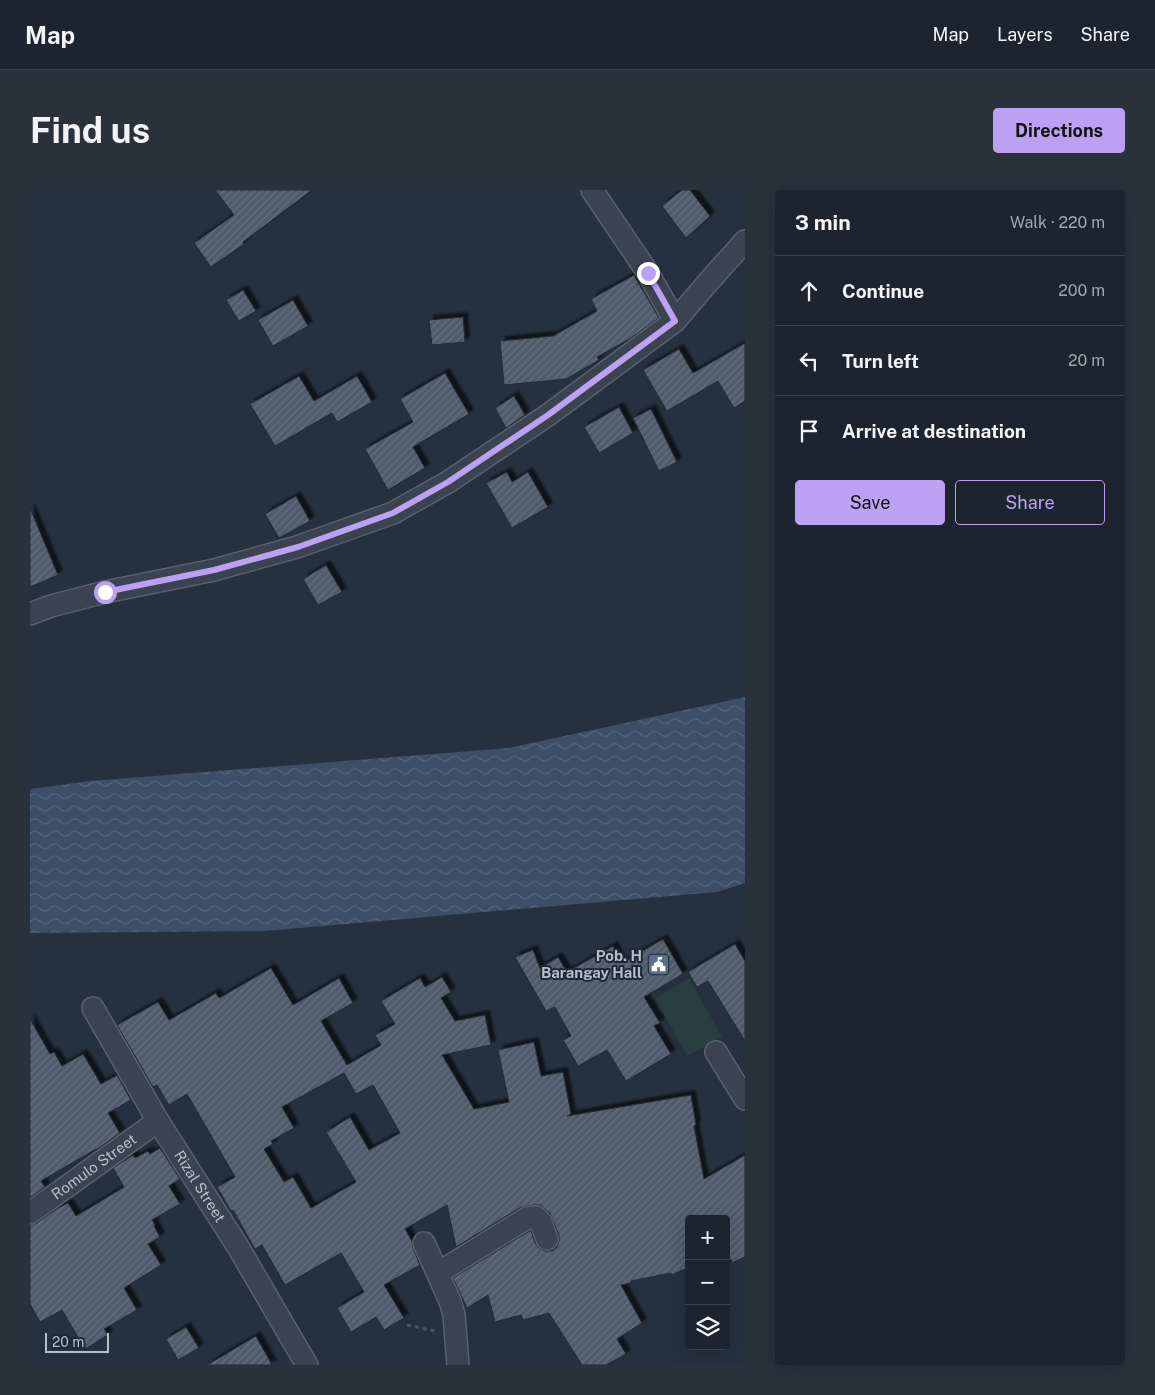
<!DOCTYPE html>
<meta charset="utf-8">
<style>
body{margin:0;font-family:"Public Sans",sans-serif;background:#29313b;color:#f1f3f6}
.controls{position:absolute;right:15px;bottom:15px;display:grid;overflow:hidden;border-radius:5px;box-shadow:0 5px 20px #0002}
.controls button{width:45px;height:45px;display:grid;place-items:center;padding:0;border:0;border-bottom:1px solid #3a424b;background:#1c252f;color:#f1f3f6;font:25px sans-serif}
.scale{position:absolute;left:15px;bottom:12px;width:64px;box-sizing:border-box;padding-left:5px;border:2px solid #b6bec9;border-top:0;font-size:14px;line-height:18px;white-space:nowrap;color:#b6bec9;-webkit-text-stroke:4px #1f2834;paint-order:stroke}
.stop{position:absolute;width:15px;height:15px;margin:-11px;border:4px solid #bca0f2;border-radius:50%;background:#fff}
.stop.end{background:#bca0f2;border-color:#fff;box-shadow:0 1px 5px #0008}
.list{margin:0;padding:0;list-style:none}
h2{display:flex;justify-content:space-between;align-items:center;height:65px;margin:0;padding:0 20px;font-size:21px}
h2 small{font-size:16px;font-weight:400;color:#a0a5aa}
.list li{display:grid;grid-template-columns:32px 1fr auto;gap:15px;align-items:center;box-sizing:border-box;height:70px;padding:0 20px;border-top:1px solid #3a424b}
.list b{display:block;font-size:19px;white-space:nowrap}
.list em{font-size:16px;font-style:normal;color:#a0a5aa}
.actions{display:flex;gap:10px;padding:15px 20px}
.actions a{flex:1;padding:11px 0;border:1px solid #bca0f2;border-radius:5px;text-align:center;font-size:18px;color:#bca0f2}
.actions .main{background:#bca0f2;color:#111}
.icon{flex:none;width:28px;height:28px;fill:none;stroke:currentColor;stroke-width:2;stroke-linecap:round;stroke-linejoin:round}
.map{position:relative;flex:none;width:715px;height:1175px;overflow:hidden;border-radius:5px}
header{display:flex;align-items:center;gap:30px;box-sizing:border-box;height:70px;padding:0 25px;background:#1c252f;border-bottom:1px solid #3a424b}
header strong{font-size:24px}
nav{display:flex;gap:28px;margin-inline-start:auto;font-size:18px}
.intro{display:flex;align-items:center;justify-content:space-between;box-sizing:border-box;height:120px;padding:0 30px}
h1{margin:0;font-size:35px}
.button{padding:12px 22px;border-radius:5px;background:#bca0f2;color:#111;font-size:18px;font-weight:700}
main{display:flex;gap:30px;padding:0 30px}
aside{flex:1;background:#1c252f;border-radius:5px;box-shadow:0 5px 20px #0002}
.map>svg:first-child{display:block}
.green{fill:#283e40}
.water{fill:url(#water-waves)}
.building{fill:url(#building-hatch);stroke:#212a36;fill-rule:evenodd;filter:url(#shadow)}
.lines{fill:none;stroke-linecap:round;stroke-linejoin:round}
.minor-casing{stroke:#58616c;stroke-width:24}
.path{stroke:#465a5d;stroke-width:3;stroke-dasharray:4 4;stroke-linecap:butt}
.minor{stroke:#3a434f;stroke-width:21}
.route{stroke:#bca0f2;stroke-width:6}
.labels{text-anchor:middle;stroke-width:4;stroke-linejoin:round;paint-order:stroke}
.poi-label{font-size:15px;font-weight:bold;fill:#b6bec9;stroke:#1f2834;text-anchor:end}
.street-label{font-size:15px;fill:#b6bec9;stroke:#1f2834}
</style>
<header>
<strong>Map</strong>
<nav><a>Map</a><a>Layers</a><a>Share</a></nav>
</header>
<div class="intro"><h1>Find us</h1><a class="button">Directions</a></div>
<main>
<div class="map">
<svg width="715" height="1175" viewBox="0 0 715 1175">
<defs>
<pattern id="water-waves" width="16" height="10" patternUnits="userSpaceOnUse" patternTransform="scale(1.25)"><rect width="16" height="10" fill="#3c4f67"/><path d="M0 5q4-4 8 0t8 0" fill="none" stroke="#56677b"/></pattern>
<pattern id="building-hatch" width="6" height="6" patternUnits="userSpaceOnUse" patternTransform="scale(1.25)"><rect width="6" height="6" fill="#4f5a6a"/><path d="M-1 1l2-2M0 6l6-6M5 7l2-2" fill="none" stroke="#66707e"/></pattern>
<filter id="shadow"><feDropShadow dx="4.5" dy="-4.5" stdDeviation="1" flood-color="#0009"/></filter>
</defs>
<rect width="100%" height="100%" fill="#26313f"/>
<path class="green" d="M 659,788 L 692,847 L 657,866 L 625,808 Z"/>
<path class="water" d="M 715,507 L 715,693 L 687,702 L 235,741 L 0,743 L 0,599 L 61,591 L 479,558 Z"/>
<path class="building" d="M 185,0 L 282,0 L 213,52 L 214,54 L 181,77 L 164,53 L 204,25 Z
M 652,0 L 660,0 L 680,26 L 656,48 L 632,16 Z
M 604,85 L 629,128 L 601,148 L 567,167 L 569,170 L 536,189 L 474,195 L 470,151 L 523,146 L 567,121 L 561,109 Z
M 213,100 L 226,121 L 209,131 L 196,110 Z
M 263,110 L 278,136 L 243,156 L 228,130 Z
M 433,127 L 435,152 L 402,155 L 399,130 Z
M 715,153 L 715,211 L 704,218 L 688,191 L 637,221 L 613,180 L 649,159 L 663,183 Z
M 415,183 L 439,224 L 383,257 L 395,278 L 358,300 L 335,259 L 383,232 L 370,209 Z
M 269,186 L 284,211 L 327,186 L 342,212 L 307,232 L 302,223 L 245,256 L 220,214 Z
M 484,206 L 495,225 L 476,238 L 465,218 Z
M 589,217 L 603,243 L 569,263 L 554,237 Z
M 621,219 L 647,272 L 629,281 L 603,228 Z
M 477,282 L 482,292 L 498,282 L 518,317 L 482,338 L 456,293 Z
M 266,306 L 280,331 L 249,348 L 235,324 Z
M 0,318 L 28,385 L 0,397 Z
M 296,375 L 312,402 L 288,415 L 273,389 Z
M 633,749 L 653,784 L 614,807 L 630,833 L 624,836 L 641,864 L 596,891 L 577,860 L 548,876 L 533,850 L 541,846 L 525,817 L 516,821 L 485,767 L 503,760 L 510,778 L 528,767 L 537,782 L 583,756 L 592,773 Z
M 705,754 L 715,771 L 715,851 L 678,791 L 667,797 L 658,782 Z
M 241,778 L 263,815 L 309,788 L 323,813 L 291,831 L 317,875 L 351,855 L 345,845 L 365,834 L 351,811 L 390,788 L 395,797 L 412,787 L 421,802 L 411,808 L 425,831 L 455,825 L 461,855 L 412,865 L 444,919 L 479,912 L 468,860 L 504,852 L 511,886 L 533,882 L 541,924 L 537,926 L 661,905 L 666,935 L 664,936 L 674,989 L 715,965 L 715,1067 L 702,1073 L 701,1069 L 696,1072 L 696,1029 L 659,1029 L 659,1077 L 642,1085 L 641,1083 L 601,1091 L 601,1093 L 591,1095 L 612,1133 L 587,1149 L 596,1164 L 576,1175 L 552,1175 L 519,1123 L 493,1130 L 491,1125 L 465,1132 L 458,1105 L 437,1118 L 423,1088 L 501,1040 L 505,1053 L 509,1058 L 514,1061 L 522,1061 L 527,1057 L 529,1051 L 529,1045 L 520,1023 L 510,1015 L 505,1015 L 491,1017 L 426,1057 L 417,1015 L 375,1039 L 382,1051 L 383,1058 L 390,1075 L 354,1095 L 374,1128 L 354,1140 L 346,1127 L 321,1142 L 307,1118 L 334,1102 L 311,1063 L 255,1095 L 232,1055 L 225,1059 L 203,1020 L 201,1021 L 187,997 L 205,987 L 157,904 L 139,915 L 127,895 L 123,897 L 87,835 L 128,812 L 139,830 L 186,803 L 189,808 ZM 314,883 L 326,904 L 343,895 L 370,943 L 339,960 L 320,927 L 296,942 L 326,992 L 281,1018 L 263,987 L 254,992 L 234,959 L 243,954 L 241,951 L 264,938 L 252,917 Z
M 0,829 L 20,864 L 24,862 L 32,876 L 53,864 L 71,894 L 87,885 L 101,910 L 78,923 L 90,943 L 66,960 L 66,959 L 11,991 L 15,997 L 0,1008 Z
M 130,958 L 150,989 L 139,996 L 150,1014 L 122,1030 L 125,1035 L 124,1036 L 130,1047 L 118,1054 L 131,1075 L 94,1098 L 107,1120 L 74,1139 L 78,1145 L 55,1159 L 32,1120 L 10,1132 L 0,1114 L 0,1035 L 7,1033 L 28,1018 L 38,1013 L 46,1026 L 94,997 L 83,978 L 103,965 L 105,968 L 118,961 L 120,964 Z
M 156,1137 L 169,1158 L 148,1170 L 136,1149 Z
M 226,1146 L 242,1175 L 177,1175 Z"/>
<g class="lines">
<defs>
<g id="minor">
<path d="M 562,0 L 618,83 L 645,131"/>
<path d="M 0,424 L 21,416 L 75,402 L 184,380 L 267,357 L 363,323 L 418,292 L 518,225 L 645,131 L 680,90 L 715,51"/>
<path id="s1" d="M 63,818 L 128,931 L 208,1057 L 277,1175"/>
<path d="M 686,862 L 715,909"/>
<path id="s2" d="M 0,1023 L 128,931"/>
<path d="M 394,1053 L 420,1111 L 424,1125 L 428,1175"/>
<path d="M 408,1083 L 497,1028 L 506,1027 L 511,1032 L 517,1049"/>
</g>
</defs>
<use href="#minor" class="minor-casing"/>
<path class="path" d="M 377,1135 L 405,1141"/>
<use href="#minor" class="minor"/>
</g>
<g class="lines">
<path class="route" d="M 75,402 L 184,380 L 268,357 L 363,323 L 418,292 L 518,225 L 645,131 L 618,83"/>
</g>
<defs>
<symbol id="civic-square" viewBox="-11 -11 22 22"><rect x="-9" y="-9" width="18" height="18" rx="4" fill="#5c6f8a" stroke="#1f2834"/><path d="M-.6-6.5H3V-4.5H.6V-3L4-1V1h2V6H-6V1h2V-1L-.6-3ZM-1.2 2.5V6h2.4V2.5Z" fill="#fff"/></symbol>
</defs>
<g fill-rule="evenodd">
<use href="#civic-square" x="616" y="762" width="25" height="25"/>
</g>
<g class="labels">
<g class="poi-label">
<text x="612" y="771">Pob. H<tspan x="612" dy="17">Barangay Hall</tspan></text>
</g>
<g class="street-label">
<text dy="5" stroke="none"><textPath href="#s2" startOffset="79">Romulo Street</textPath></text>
<text dy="5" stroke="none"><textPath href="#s1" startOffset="208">Rizal Street</textPath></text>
</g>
</g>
</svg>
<div class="controls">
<button>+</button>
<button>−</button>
<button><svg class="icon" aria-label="layers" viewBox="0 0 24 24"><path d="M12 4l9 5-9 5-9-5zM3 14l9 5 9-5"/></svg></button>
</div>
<div class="scale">20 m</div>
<div class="stop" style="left:75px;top:402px"></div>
<div class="stop end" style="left:618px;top:83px"></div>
</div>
<aside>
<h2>3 min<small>Walk · 220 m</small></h2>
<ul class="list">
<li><svg class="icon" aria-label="ahead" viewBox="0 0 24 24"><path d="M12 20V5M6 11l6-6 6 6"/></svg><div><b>Continue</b></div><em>200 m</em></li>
<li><svg class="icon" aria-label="left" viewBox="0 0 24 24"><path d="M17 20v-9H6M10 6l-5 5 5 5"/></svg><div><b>Turn left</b></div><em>20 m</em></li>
<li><svg class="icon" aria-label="arrive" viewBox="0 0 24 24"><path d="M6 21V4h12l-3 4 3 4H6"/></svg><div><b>Arrive at destination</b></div></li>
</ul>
<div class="actions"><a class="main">Save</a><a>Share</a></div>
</aside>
</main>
